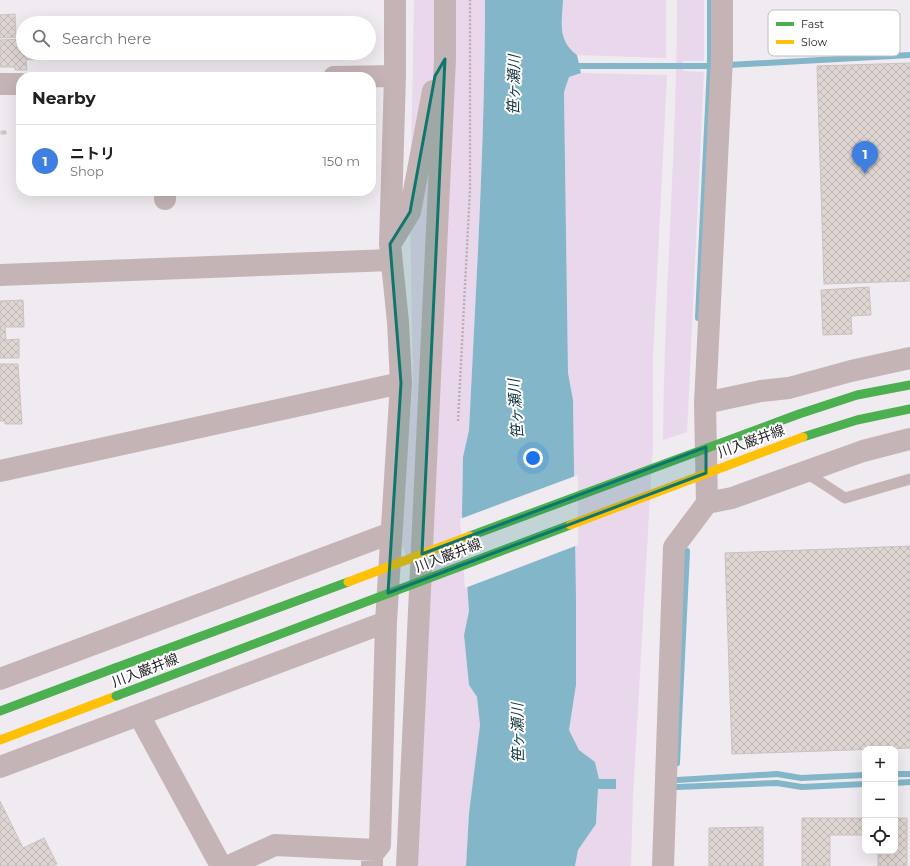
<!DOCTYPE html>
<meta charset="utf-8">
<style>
body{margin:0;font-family:Montserrat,"Noto Sans JP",sans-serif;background:#f6f6f6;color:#202124}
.controls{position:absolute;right:12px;bottom:12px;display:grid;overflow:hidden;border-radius:8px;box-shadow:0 4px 16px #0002}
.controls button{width:36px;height:36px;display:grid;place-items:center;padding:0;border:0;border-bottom:1px solid #e0e0e0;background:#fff;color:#202124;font:20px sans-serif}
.you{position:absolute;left:533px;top:458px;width:14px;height:14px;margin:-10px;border:3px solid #fff;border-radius:50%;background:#1a73e8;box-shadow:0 0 0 6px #1a73e833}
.badge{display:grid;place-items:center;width:26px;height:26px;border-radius:50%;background:#7c3aed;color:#fff;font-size:13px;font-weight:700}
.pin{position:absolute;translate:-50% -33px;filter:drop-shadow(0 1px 2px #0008)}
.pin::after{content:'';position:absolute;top:21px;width:14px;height:12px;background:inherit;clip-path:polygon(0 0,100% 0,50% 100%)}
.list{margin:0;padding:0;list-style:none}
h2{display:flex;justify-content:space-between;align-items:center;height:52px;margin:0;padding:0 16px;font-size:17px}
h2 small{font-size:13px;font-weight:400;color:#757577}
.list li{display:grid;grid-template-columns:26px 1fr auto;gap:12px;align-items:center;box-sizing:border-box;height:72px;padding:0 16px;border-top:1px solid #e0e0e0}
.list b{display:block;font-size:15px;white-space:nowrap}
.list p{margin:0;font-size:13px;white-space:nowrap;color:#757577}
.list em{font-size:13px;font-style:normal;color:#757577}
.icon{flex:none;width:22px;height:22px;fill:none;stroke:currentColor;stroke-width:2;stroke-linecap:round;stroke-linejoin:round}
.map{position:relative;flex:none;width:910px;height:866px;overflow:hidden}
.search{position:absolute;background:#fff;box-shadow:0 4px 16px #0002;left:16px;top:16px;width:360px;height:44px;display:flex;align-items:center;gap:10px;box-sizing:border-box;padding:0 14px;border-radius:22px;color:#757577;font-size:15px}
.panel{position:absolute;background:#fff;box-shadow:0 4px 16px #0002;left:16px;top:72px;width:360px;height:124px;border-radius:16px}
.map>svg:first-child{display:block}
.grass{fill:#e9d7ec}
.water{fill:#83b6c9}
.pier{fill:#f0ebf0}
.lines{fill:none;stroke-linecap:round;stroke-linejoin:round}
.stream{stroke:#83b6c9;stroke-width:6}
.building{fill:url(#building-cross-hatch);stroke:#c7c3c3}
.path{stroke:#baafb0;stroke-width:2.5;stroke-dasharray:2 2;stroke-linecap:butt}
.lane{stroke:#c5b4b5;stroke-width:11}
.street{stroke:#c5b4b5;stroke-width:22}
.fast{stroke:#4caf50;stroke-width:9}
.slow{stroke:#ffc107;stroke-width:9}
.fast-bridge{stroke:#4caf50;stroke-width:9}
.slow-bridge{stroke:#ffc107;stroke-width:9}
.marked{fill:#0f766e;fill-opacity:0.2;stroke:#0f766e;stroke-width:3;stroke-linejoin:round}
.labels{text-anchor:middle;stroke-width:4;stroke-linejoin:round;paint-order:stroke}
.street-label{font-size:14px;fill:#29262a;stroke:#fff}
.water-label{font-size:15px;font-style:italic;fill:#113540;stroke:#fff}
.key{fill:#fff;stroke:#bfbebf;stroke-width:1}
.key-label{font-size:11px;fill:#29262a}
</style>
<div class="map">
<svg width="910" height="866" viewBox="0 0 910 866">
<defs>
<pattern id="building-cross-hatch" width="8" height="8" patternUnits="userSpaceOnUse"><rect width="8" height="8" fill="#dfd5d2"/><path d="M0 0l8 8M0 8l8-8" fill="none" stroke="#bfb7b4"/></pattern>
</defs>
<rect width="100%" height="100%" fill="#f0ebf0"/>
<path class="grass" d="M 414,0 L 485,0 C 485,143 476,287 469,430 L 463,457 L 462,514 L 469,611 L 464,635 L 469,685 L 477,697 L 480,725 L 469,813 L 466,866 L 413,866 L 426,605 L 400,540 L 413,381 L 410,212 Z
M 563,0 L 666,0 L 666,58 L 577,55 C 557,40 562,23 563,0 Z
M 677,0 L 704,0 L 704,61 L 683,61 L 683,71 L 704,72 L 687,432 L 663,440 C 664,293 677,147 677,0 Z
M 581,73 L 667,75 L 653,356 L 653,443 L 633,797 L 631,866 L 575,866 L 578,850 L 596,824 L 598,789 L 616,779 L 599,779 L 595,762 L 579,750 L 569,730 L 576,685 L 576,599 L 573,400 L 568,373 L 564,92 L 569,77 Z"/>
<path class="water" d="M 485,0 L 563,0 C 562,23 557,40 577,55 L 581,73 L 569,77 L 564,92 L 568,373 L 573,400 L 576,599 L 576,685 L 569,730 L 579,750 L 595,762 L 599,779 L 616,779 L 616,789 L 598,789 L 596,824 L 578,850 L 575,866 L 466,866 L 469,813 L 480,725 L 477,697 L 469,685 L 464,635 L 469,611 L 462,514 L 463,457 L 469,430 C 476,286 485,143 485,0 Z"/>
<path class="pier" d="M 578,475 L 578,545 L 465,588 L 460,519 Z"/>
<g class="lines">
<path class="stream" d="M 728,65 L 910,55
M 572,66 L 713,66
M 698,318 L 710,66 L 710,0
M 677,763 L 687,551
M 895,774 L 910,774
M 677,780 L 777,774 L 801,778 L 865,775
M 895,783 L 910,782
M 677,787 L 777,783 L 802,787 L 865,784"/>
</g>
<path class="building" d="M 15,14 L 16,37 L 0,38 L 0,15 Z
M 23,39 L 23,53 L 38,53 L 38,59 L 26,60 L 27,70 L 15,70 L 15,67 L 0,67 L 0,40 Z
M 910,63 L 910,281 L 824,284 L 817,66 Z
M 1,131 L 6,131 L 6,134 L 1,134 Z
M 869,287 L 871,315 L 851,316 L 852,334 L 823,335 L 821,290 Z
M 23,300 L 24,327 L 5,327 L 6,340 L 19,339 L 19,358 L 0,358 L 0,301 Z
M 0,364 L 18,364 L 22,424 L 5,424 L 5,421 L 0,421 Z
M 910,546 L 910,748 L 732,754 L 725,553 Z
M 0,801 L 23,848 L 44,838 L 57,864 L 52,866 L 0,866 Z
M 802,818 L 865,818 L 865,835 L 830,835 L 830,866 L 802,866 Z
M 895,818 L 907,818 L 907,866 L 878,866 L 878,851 L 895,851 Z
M 763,827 L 763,866 L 709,866 L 709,828 Z"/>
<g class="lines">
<path class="path" d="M 458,421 L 470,189 L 470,0"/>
<path class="lane" d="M 805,472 L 845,498 L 910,479"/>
<path class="street" d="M 334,77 L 395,76
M 0,84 L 21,84
M 165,191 L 165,199
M 391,243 L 410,212 L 433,91
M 0,275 L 391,260
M 705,403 L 761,391 L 789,388 L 851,371 L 910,358
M 0,471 L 401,383
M 707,503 L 732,498 L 863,451 L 910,439
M 0,679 L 391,533
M 139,715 L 221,866
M 0,767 L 386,622
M 229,866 L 275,845 L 376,850
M 372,866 L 372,855 L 380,845 L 386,622 L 401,383 L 398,322 L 390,244 L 395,76 L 395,0
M 407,866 L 445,59 L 445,0
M 663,866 L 674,547 L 707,503 L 705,403 L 722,58 L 722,0"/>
<path class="fast" d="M 0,711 L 115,668"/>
<path class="slow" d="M 0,740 L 116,696"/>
<path class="fast-bridge" d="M 803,437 L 857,420 L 910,409
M 470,536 L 799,414 L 857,395 L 910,385
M 115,668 L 348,582
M 116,696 L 570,525"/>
<path class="slow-bridge" d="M 570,525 L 803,437
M 348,582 L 470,536"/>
</g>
<path class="marked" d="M 445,59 L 422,554 L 706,447 L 706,473 L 388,593 L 401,383 L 390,244 L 410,212 L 435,76 Z"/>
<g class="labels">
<g class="street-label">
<text transform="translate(751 441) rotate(-20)" y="5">川入巌井線</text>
<text transform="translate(448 555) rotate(-21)" y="5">川入巌井線</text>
<text transform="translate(145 670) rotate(-21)" y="5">川入巌井線</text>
</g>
<g class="water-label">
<text transform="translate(514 85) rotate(-89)" y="5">笹ヶ瀬川</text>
<text transform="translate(516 409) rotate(-94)" y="5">笹ヶ瀬川</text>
<text transform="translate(518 733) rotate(-91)" y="5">笹ヶ瀬川</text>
</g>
</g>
<rect x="768" y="10" width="132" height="46" rx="6" class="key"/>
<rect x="776" y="22" width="18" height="4" fill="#4caf50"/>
<rect x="776" y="40" width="18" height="4" fill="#ffc107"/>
<g class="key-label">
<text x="801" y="28">Fast</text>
<text x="801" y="46">Slow</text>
</g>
</svg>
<div class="controls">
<button>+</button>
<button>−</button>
<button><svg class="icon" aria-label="locate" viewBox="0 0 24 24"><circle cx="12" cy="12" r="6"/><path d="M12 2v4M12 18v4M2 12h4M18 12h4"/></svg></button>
</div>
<div class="you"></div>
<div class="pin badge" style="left:865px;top:174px;background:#3f7fe0">1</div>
<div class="search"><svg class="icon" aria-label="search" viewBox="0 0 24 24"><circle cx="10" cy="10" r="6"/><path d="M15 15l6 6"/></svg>Search here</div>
<section class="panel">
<h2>Nearby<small></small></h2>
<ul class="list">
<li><span class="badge" style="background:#3f7fe0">1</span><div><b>ニトリ</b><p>Shop</p></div><em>150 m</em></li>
</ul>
</section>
</div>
